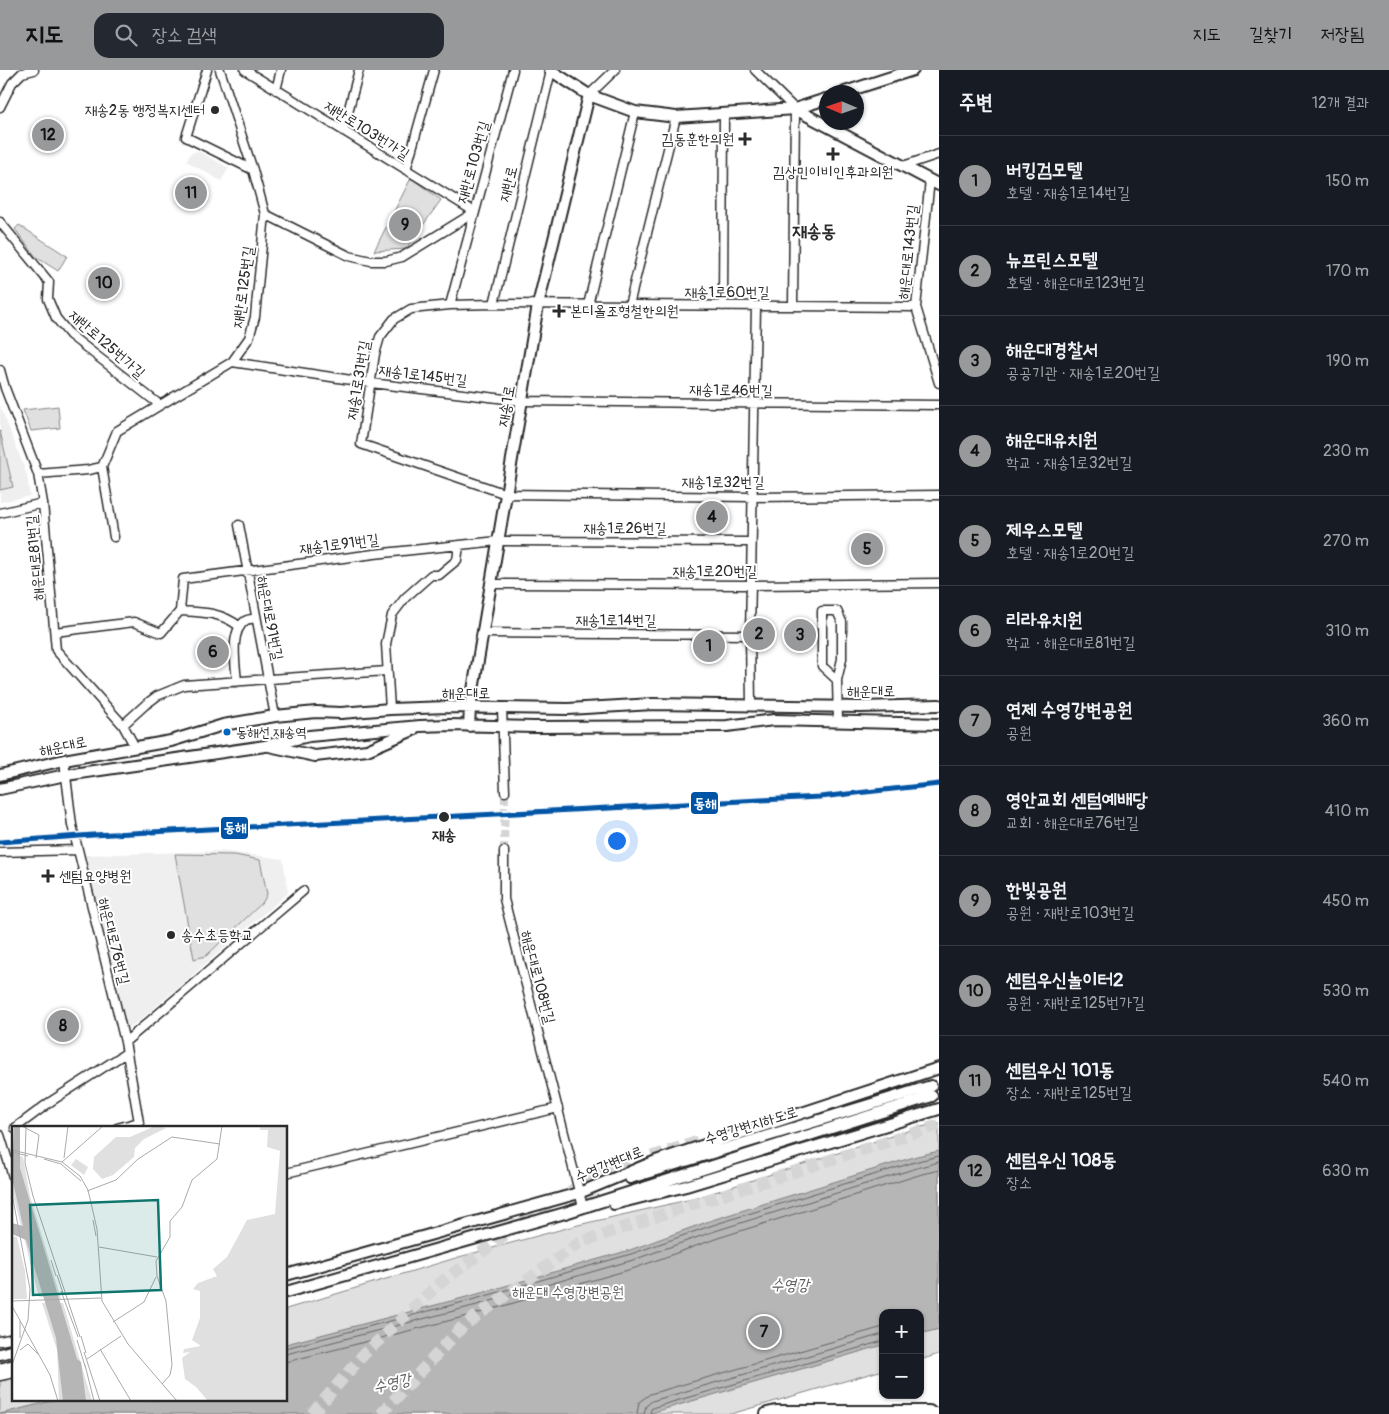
<!DOCTYPE html>
<html lang="ko">
<meta charset="utf-8">
<style>
body{margin:0;font-family:Pangolin,"Poor Story",sans-serif;background:#242831;color:#f1f3f6}
.controls{position:absolute;right:15px;bottom:15px;display:grid;overflow:hidden;border-radius:10px;box-shadow:0 1px 4px #0004}
.controls button{width:45px;height:45px;display:grid;place-items:center;padding:0;border:0;border-bottom:1px solid #363941;background:#171b24;color:#f1f3f6;font:25px sans-serif}
.compass{position:absolute;left:819px;top:15px;width:45px;height:45px;border-radius:50%;background:#171b24;box-shadow:0 1px 4px #0004;rotate:272deg}
.you{position:absolute;left:616px;top:770px;width:18px;height:18px;margin:-12px;border:4px solid #fff;border-radius:50%;background:#1a73e8;box-shadow:0 0 0 8px #1a73e833}
.badge{display:grid;place-items:center;width:32px;height:32px;border-radius:50%;background:#98999b;color:#111;font-size:16px;font-weight:700}
.pin{position:absolute;translate:-50% -50%;border:2px solid #fff;box-shadow:0 1px 5px #0006}
.list{margin:0;padding:0;list-style:none}
h2{display:flex;justify-content:space-between;align-items:center;height:65px;margin:0;padding:0 20px;font-size:21px}
h2 small{font-size:16px;font-weight:400;color:#9ea1a6}
.list li{display:grid;grid-template-columns:32px 1fr auto;gap:15px;align-items:center;box-sizing:border-box;height:90px;padding:0 20px;border-top:1px solid #363941}
.list b{display:block;font-size:19px;white-space:nowrap}
.list p{margin:0;font-size:16px;white-space:nowrap;color:#9ea1a6}
.list em{font-size:16px;font-style:normal;color:#9ea1a6}
.icon{flex:none;width:28px;height:28px;fill:none;stroke:currentColor;stroke-width:2;stroke-linecap:round;stroke-linejoin:round}
.map{position:relative;flex:none;width:939px;height:1344px;overflow:hidden}
header{display:flex;align-items:center;gap:30px;box-sizing:border-box;height:70px;padding:0 25px;background:#98999b;color:#111}
header strong{font-size:24px}
nav{display:flex;gap:28px;margin-inline-start:auto;font-size:18px}
.search{width:350px;height:45px;background:#242831;display:flex;align-items:center;gap:12px;box-sizing:border-box;padding:0 18px;border-radius:15px;color:#9ea1a6;font-size:19px}
main{display:flex}
aside{flex:1;background:#171b24}
.map>svg:first-child{display:block}
.built{fill:#efefef}
.green{fill:#e0e0e0;stroke:#868686}
.water{fill:#b6b6b6;stroke:#7e7e7e}
.lines{fill:none;stroke-linecap:round;stroke-linejoin:round}
.shore{stroke:#636363;stroke-width:1}
.minor-tunnel{stroke:#d5d5d5;stroke-width:8;stroke-dasharray:8 4;stroke-linecap:butt}
.trunk-tunnel{stroke:#d5d5d5;stroke-width:12;stroke-dasharray:12 6;stroke-linecap:butt}
.minor-casing{stroke:#2b2b2b;stroke-width:11}
.tertiary-casing{stroke:#2b2b2b;stroke-width:12}
.secondary-casing{stroke:#2b2b2b;stroke-width:14}
.trunk-casing{stroke:#2b2b2b;stroke-width:16}
.minor{stroke:#fff;stroke-width:8}
.tertiary{stroke:#fff;stroke-width:9}
.secondary{stroke:#fff;stroke-width:10}
.trunk{stroke:#fff;stroke-width:12}
.rail-1-casing{stroke:#fff;stroke-width:9}
.rail-1{stroke:#0054a6;stroke-width:5}
.poi-dot{fill:#2b2b2b;stroke:#fff;stroke-width:2}
.bus-dot{fill:#0065bd;stroke:#fff;stroke-width:2}
.labels{text-anchor:middle;stroke-width:4;stroke-linejoin:round;paint-order:stroke}
.bus-label{font-size:14px;fill:#2b2b2b;stroke:#fff;text-anchor:start}
.poi-label{font-size:15px;fill:#2b2b2b;stroke:#fff;text-anchor:start}
.street-label{font-size:15px;fill:#2b2b2b;stroke:#fff}
.stop-label{font-size:15px;font-weight:bold;fill:#2b2b2b;stroke:#fff}
.park-label{font-size:15px;fill:#585858;stroke:#fff}
.water-label{font-size:16px;font-style:italic;fill:#5c5c5c;stroke:#fff}
.quarter-label{font-size:18px;font-weight:bold;fill:#2b2b2b;stroke:#fff}
.inset-road{fill:none;stroke:#aaa;stroke-width:1}
.view{fill:#0f766e;fill-opacity:0.15;stroke:#0f766e;stroke-width:2.5}
.inset-edge{fill:none;stroke:#2b2b2b;stroke-width:2.5}
.line-badge{stroke:#fff;stroke-width:2}
.badge-label{font-size:14px;text-anchor:middle;font-weight:bold;fill:#fff}
</style>
<header>
<strong>지도</strong>
<div class="search"><svg class="icon" aria-label="search" viewBox="0 0 24 24"><circle cx="10" cy="10" r="6"/><path d="M15 15l6 6"/></svg>장소 검색</div>
<nav><a>지도</a><a>길찾기</a><a>저장됨</a></nav>
</header>
<main>
<div class="map">
<svg width="939" height="1344" viewBox="0 0 939 1344">
<rect width="100%" height="100%" fill="#fff"/>
<filter id="ink" filterUnits="userSpaceOnUse"><feTurbulence type="fractalNoise" baseFrequency=".02" numOctaves="2"/><feDisplacementMap in="SourceGraphic" scale="10" xChannelSelector="R" yChannelSelector="G"/><feConvolveMatrix kernelMatrix="1 2 1 2 8 2 1 2 1" color-interpolation-filters="sRGB"/></filter>
<g filter="url(#ink)">
<path class="built" d="M 198,81 L 229,98 L 221,111 L 186,91 L 191,83 Z
M 0,335 L 27,405 L 30,426 L 0,432 Z
M 220,781 L 283,789 L 288,823 L 138,952 L 126,959 L 85,785 Z"/>
<path class="green" d="M 411,108 L 441,130 L 406,179 L 374,181 Z
M 19,155 L 67,186 L 58,201 L 36,187 L 15,159 Z
M 58,336 L 60,358 L 31,361 L 23,340 Z
M 0,361 L 13,417 L 0,420 Z
M 175,784 L 235,785 L 260,790 L 267,824 L 263,832 L 206,886 L 194,889 Z
M 939,1053 L 939,1284 L 920,1290 L 920,1243 L 883,1243 L 883,1300 L 731,1344 L 0,1344 L 0,1311 L 14,1308 L 14,1330 L 286,1330 L 286,1239 L 459,1187 L 578,1155 L 696,1128 L 917,1058 Z"/>
<path class="water" d="M 939,1081 L 939,1259 L 920,1264 L 920,1243 L 883,1243 L 883,1275 L 648,1344 L 0,1344 L 55,1330 L 286,1330 L 286,1274 L 474,1225 L 630,1180 L 712,1150 L 917,1086 Z"/>
<g class="lines">
<path class="shore" d="M 286,1278 L 475,1229 L 631,1184 L 713,1155 L 918,1091 L 939,1086
M 286,1284 L 477,1235 L 633,1190 L 715,1161 L 920,1097 L 939,1092
M 286,1292 L 479,1243 L 635,1198 L 718,1168 L 922,1104 L 939,1100
M 637,1344 L 639,1332 L 650,1324 L 883,1257
M 644,1344 L 646,1336 L 652,1331 L 883,1264
M 650,1344 L 651,1339 L 655,1337 L 883,1271"/>
<path class="minor-tunnel" d="M 504,781 L 505,722"/>
<path class="trunk-tunnel" d="M 312,1344 L 364,1284 L 439,1214 L 533,1144 L 601,1103 L 703,1070
M 381,1344 L 463,1256 L 579,1173 L 669,1142 L 939,1055"/>
<defs>
<path id="minor" d="M 207,0 L 186,67 L 253,100
M 245,0 L 475,142 L 450,235
M 755,0 L 795,39 L 793,236
M 276,20 L 281,0
M 589,25 L 615,0
M 0,37 L 12,13 L 22,3 L 34,0
M 343,61 L 359,0
M 903,96 L 939,84
M 406,100 L 434,0
M 930,110 L 916,237 L 939,313
M 265,144 L 349,186 L 371,191 L 386,191 L 402,187 L 475,142 L 513,0
M 0,152 L 49,212 L 48,229 L 56,248 L 70,265 L 160,335
M 494,234 L 551,1
M 588,235 L 635,42
M 629,235 L 676,47
M 723,236 L 724,45
M 916,237 L 494,234 L 450,235 L 411,239 L 394,249 L 380,267 L 375,284 L 361,374 L 506,424 L 752,427 L 939,425
M 232,292 L 371,313 L 522,331 L 939,335
M 0,300 L 5,318 L 38,404 L 43,433 L 56,580 L 123,655 L 135,677
M 102,397 L 114,467
M 38,404 L 88,400 L 102,397 L 117,361 L 232,292 L 249,268 L 255,247 L 265,144 L 253,100 L 220,0
M 0,443 L 43,433
M 239,455 L 275,646
M 491,514 L 751,515 L 939,513
M 180,541 C 202,542 222,542 240,557
M 55,562 L 134,552 L 161,563 L 180,541 L 183,509 L 374,484 L 498,471 L 751,472
M 483,563 L 750,565
M 837,610 L 822,596 L 822,541 L 837,541 L 842,552 L 842,589 L 837,610 L 838,651
M 237,612 C 236,596 229,562 245,551 C 247,549 253,549 256,548
M 751,635 L 750,565 L 756,236
M 502,638 L 505,722
M 390,639 L 386,574 L 392,545 L 405,528 L 431,505 L 439,505 L 457,490 L 459,476
M 123,655 L 145,635 L 157,626 L 184,615 L 387,601
M 64,690 L 72,755 L 125,972 L 140,1058
M 504,781 L 504,829 L 583,1137
M 0,782 L 78,780
M 125,972 L 303,821
M 15,1058 L 50,1032 L 126,983
M 117,1058 L 139,1052
M 0,1065 L 14,1110
M 286,1103 L 558,1038
M 0,1271 L 14,1268
M 0,1306 L 14,1303"/>
<path id="tertiary" d="M 929,1342 L 939,1343"/>
<path id="secondary" d="M 550,0 L 589,25 L 635,42 L 676,47 L 795,39 L 826,29
M 845,22 L 913,0
M 795,39 L 939,115
M 469,656 L 470,638 L 538,235 L 589,25
M 269,676 L 315,686 L 367,680 L 413,660
M 0,705 L 64,690 L 171,671 L 223,655 L 275,646 L 316,642 L 341,643 L 390,639 L 448,637 L 568,639 L 653,634 L 861,637 L 939,635
M 0,719 L 66,705 L 265,676 L 309,666 L 420,656 L 449,655 L 534,657 L 727,656 L 774,650 L 939,654
M 630,1108 L 931,1016
M 614,1134 L 686,1116 L 939,1039
M 286,1205 L 579,1123 L 656,1091 L 939,998
M 286,1222 L 565,1143 L 932,1026
M 0,1284 L 14,1280
M 0,1299 L 14,1295"/>
<path id="trunk" d="M 767,1344 L 776,1342 L 929,1342"/>
</defs>
<use href="#minor" class="minor-casing"/>
<use href="#tertiary" class="tertiary-casing"/>
<use href="#secondary" class="secondary-casing"/>
<use href="#trunk" class="trunk-casing"/>
<use href="#minor" class="minor"/>
<use href="#tertiary" class="tertiary"/>
<use href="#secondary" class="secondary"/>
<use href="#trunk" class="trunk"/>
<defs>
<path id="rail-1" d="M 0,772 L 93,765 L 820,727 L 939,714"/>
</defs>
<use href="#rail-1" class="rail-1-casing"/>
<use href="#rail-1" class="rail-1"/>
</g>
</g>
<g class="poi-dot">
<circle cx="215" cy="40" r="5"/>
<path d="M742.5 61.5h5v5h5v5h-5v5h-5v-5h-5v-5h5z"/>
<path d="M830.5 76.5h5v5h5v5h-5v5h-5v-5h-5v-5h5z"/>
<path d="M556.5 233.5h5v5h5v5h-5v5h-5v-5h-5v-5h5z"/>
<circle cx="444" cy="747" r="6"/>
<path d="M45.5 798.5h5v5h5v5h-5v5h-5v-5h-5v-5h5z"/>
<circle cx="171" cy="865" r="5"/>
</g>
<circle class="bus-dot" cx="227" cy="662" r="4.5"/>
<g class="labels">
<g class="bus-label">
<text x="236" y="667">동해선 재송역</text>
</g>
<g class="poi-label">
<text x="205" y="45" text-anchor="end">재송2동 행정복지센터</text>
<text x="734" y="74" text-anchor="end">김동훈한의원</text>
<text x="833" y="107" text-anchor="middle">김상민이비인후과의원</text>
<text x="570" y="246">본디올조형철한의원</text>
<text x="59" y="811">센텀요양병원</text>
<text x="181" y="870">송수초등학교</text>
</g>
<g class="street-label">
<text transform="translate(367 60) rotate(32)" y="5">재반로103번가길</text>
<text transform="translate(473 92) rotate(-74)" y="5">재반로103번길</text>
<text transform="translate(508 114) rotate(-76)" y="5">재반로</text>
<text transform="translate(908 182) rotate(-84)" y="5">해운대로143번길</text>
<text transform="translate(243 217) rotate(-82)" y="5">재반로125번길</text>
<text x="727" y="227">재송1로60번길</text>
<text transform="translate(107 274) rotate(41)" y="5">재반로125번가길</text>
<text transform="translate(423 305) rotate(7)" y="5">재송1로145번길</text>
<text transform="translate(358 310) rotate(-80)" y="5">재송1로31번길</text>
<text transform="translate(731 320) rotate(1)" y="5">재송1로46번길</text>
<text transform="translate(506 336) rotate(-80)" y="5">재송1로</text>
<text x="723" y="417">재송1로32번길</text>
<text x="625" y="463">재송1로26번길</text>
<text transform="translate(339 474) rotate(-7)" y="5">재송1로91번길</text>
<text transform="translate(35 488) rotate(-95)" y="5">해운대로81번길</text>
<text x="715" y="506">재송1로20번길</text>
<text transform="translate(270 548) rotate(79)" y="5">해운대로91번길</text>
<text x="616" y="555">재송1로14번길</text>
<text x="871" y="626">해운대로</text>
<text x="466" y="628">해운대로</text>
<text transform="translate(63 676) rotate(-12)" y="5">해운대로</text>
<text transform="translate(114 871) rotate(76)" y="5">해운대로76번길</text>
<text transform="translate(538 907) rotate(75)" y="5">해운대로108번길</text>
<text transform="translate(751 1055) rotate(-17)" y="5">수영강변지하도로</text>
<text transform="translate(609 1094) rotate(-22)" y="5">수영강변대로</text>
</g>
<g class="stop-label">
<text x="444" y="770">재송</text>
</g>
<g class="park-label">
<text x="568" y="1227">해운대 수영강변공원</text>
</g>
<g class="water-label">
<text x="790" y="1220">수영강</text>
<text transform="translate(392 1312) rotate(-13)" y="6">수영강</text>
</g>
<g class="quarter-label">
<text x="814" y="167">재송동</text>
</g>
</g>
<g transform="translate(12 1056)">
<rect width="275" height="275" fill="#fff"/>
<path d="M 143,0 L 154,2 L 132,13 L 123,22 L 122,31 L 101,49 L 90,53 L 81,43 L 82,31 L 104,11 L 118,11 ZM 248,0 L 275,0 L 275,275 L 196,275 L 184,261 L 173,253 L 170,232 L 178,226 L 171,227 L 172,223 L 189,220 L 180,214 L 188,192 L 188,165 L 181,163 L 186,157 L 205,150 L 201,143 L 215,131 L 235,94 L 263,88 L 268,25 L 255,21 L 256,4 L 248,4 ZM 0,28 L 11,31 L 18,70 L 49,173 L 27,171 L 0,65 ZM 64,33 L 76,41 L 72,49 L 59,39 ZM 0,110 L 5,111 L 13,145 L 15,173 L 0,173 ZM 30,177 L 51,177 L 80,275 L 47,275 L 45,224 Z" fill="#e0e0e0"/>
<path d="M 2,0 L 8,0 L 8,42 L 65,233 L 69,236 L 74,275 L 51,275 L 44,212 L 14,114 L 0,108 L 0,97 L 11,100 L 0,52 Z" fill="#b6b6b6"/>
<path class="inset-road" d="M 10,0 L 27,9 L 24,32M 14,1 L 13,37 L 21,70 L 68,211M 0,24 L 50,36 L 68,50 L 76,64 L 85,103 L 90,175 L 116,218 L 165,275M 0,26 L 16,30M 52,32 L 56,0M 32,33 L 49,38 L 69,55M 50,36 L 91,0M 75,65 L 104,54 L 126,33 L 160,11 L 208,18M 0,68 L 18,163 L 16,194 L 0,239M 81,94 L 84,110M 87,121 L 145,131M 39,134 L 44,150M 45,149 L 51,167M 49,165 L 66,211M 0,175 L 89,172M 0,180 L 38,249 L 46,275M 101,196 L 132,176 L 144,151M 69,210 L 74,227M 8,212 L 8,195M 65,214 L 73,240M 88,223 L 119,275M 8,224 L 16,218 L 26,228M 72,226 L 88,275M 75,233 L 109,210M 73,239 L 82,275M 150,258 L 158,249 L 160,239 L 154,175 L 145,150 L 144,135 L 158,111 L 158,95 L 170,81 L 180,54 L 205,33 L 210,0"/>
<path class="view" d="M 146,74 L 149,164 L 21,169 L 18,79 Z"/>
<rect width="275" height="275" class="inset-edge"/>
</g>
<g class="line-badge">
<rect x="690" y="721" width="29" height="24" rx="5" fill="#0054a6"/>
<rect x="220" y="746" width="29" height="24" rx="5" fill="#0054a6"/>
</g>
<g class="badge-label">
<text x="705" y="738">동해</text>
<text x="235" y="762">동해</text>
</g>
</svg>
<div class="controls">
<button>+</button>
<button>−</button>
</div>
<svg class="compass" viewBox="-18 -18 36 36"><path d="M0-13l5 13h-10z" fill="#e53935"/><path d="M0 13l5-13h-10z" fill="#9ea1a6"/></svg>
<div class="you"></div>
<div class="pin badge" style="left:709px;top:576px">1</div>
<div class="pin badge" style="left:759px;top:564px">2</div>
<div class="pin badge" style="left:800px;top:565px">3</div>
<div class="pin badge" style="left:712px;top:447px">4</div>
<div class="pin badge" style="left:867px;top:479px">5</div>
<div class="pin badge" style="left:213px;top:582px">6</div>
<div class="pin badge" style="left:764px;top:1262px">7</div>
<div class="pin badge" style="left:63px;top:956px">8</div>
<div class="pin badge" style="left:405px;top:155px">9</div>
<div class="pin badge" style="left:104px;top:213px">10</div>
<div class="pin badge" style="left:191px;top:123px">11</div>
<div class="pin badge" style="left:48px;top:65px">12</div>
</div>
<aside>
<h2>주변<small>12개 결과</small></h2>
<ul class="list">
<li><span class="badge">1</span><div><b>버킹검모텔</b><p>호텔 · 재송1로14번길</p></div><em>150 m</em></li>
<li><span class="badge">2</span><div><b>뉴프린스모텔</b><p>호텔 · 해운대로123번길</p></div><em>170 m</em></li>
<li><span class="badge">3</span><div><b>해운대경찰서</b><p>공공기관 · 재송1로20번길</p></div><em>190 m</em></li>
<li><span class="badge">4</span><div><b>해운대유치원</b><p>학교 · 재송1로32번길</p></div><em>230 m</em></li>
<li><span class="badge">5</span><div><b>제우스모텔</b><p>호텔 · 재송1로20번길</p></div><em>270 m</em></li>
<li><span class="badge">6</span><div><b>리라유치원</b><p>학교 · 해운대로81번길</p></div><em>310 m</em></li>
<li><span class="badge">7</span><div><b>연제 수영강변공원</b><p>공원</p></div><em>360 m</em></li>
<li><span class="badge">8</span><div><b>영안교회 센텀예배당</b><p>교회 · 해운대로76번길</p></div><em>410 m</em></li>
<li><span class="badge">9</span><div><b>한빛공원</b><p>공원 · 재반로103번길</p></div><em>450 m</em></li>
<li><span class="badge">10</span><div><b>센텀우신놀이터2</b><p>공원 · 재반로125번가길</p></div><em>530 m</em></li>
<li><span class="badge">11</span><div><b>센텀우신 101동</b><p>장소 · 재반로125번길</p></div><em>540 m</em></li>
<li><span class="badge">12</span><div><b>센텀우신 108동</b><p>장소</p></div><em>630 m</em></li>
</ul>
</aside>
</main>
